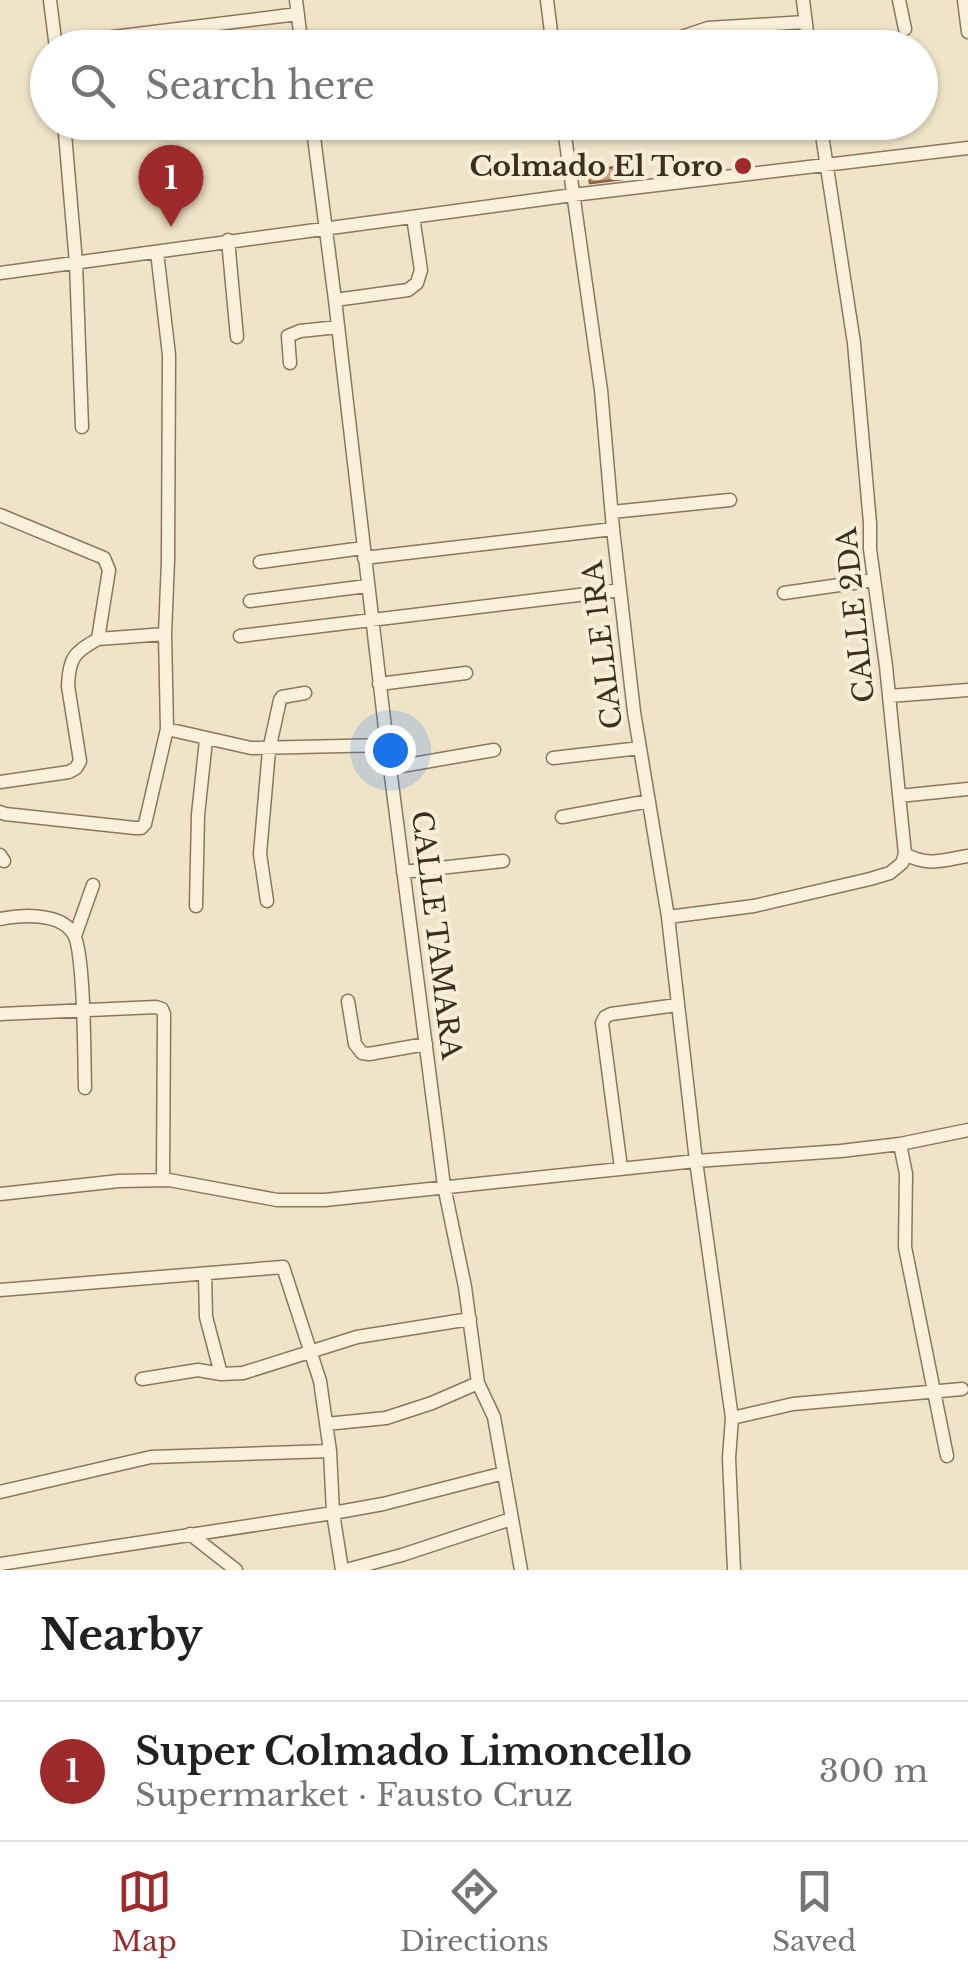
<!DOCTYPE html>
<meta charset="utf-8">
<style>
body{margin:0;font-family:"Libre Baskerville",serif;background:#f6f6f6;color:#202124}
.you{position:absolute;left:390px;top:750px;width:35px;height:35px;margin:-25px;border:8px solid #fff;border-radius:50%;background:#1a73e8;box-shadow:0 0 0 15px #1a73e833}
.badge{display:grid;place-items:center;width:65px;height:65px;border-radius:50%;background:#9e2a2b;color:#fff;font-size:32px;font-weight:700}
.pin{position:absolute;translate:-50% -82px;filter:drop-shadow(0 2px 5px #0008)}
.pin::after{content:'';position:absolute;top:52px;width:35px;height:30px;background:inherit;clip-path:polygon(0 0,100% 0,50% 100%)}
.list{margin:0;padding:0;list-style:none}
h2{display:flex;justify-content:space-between;align-items:center;height:130px;margin:0;padding:0 40px;font-size:42px}
h2 small{font-size:32px;font-weight:400;color:#757577}
.list li{display:grid;grid-template-columns:65px 1fr auto;gap:30px;align-items:center;box-sizing:border-box;height:140px;padding:0 40px;border-top:2px solid #e0e0e0}
.list b{display:block;font-size:38px;white-space:nowrap}
.list p{margin:0;font-size:32px;white-space:nowrap;color:#757577}
.list em{font-size:32px;font-style:normal;color:#757577}
.icon{flex:none;width:55px;height:55px;fill:none;stroke:currentColor;stroke-width:2;stroke-linecap:round;stroke-linejoin:round}
.map{position:relative;flex:none;width:968px;height:1570px;overflow:hidden}
.search{position:absolute;background:#fff;box-shadow:0 2px 8px #0004;left:30px;right:30px;top:30px;height:110px;display:flex;align-items:center;gap:25px;box-sizing:border-box;padding:0 35px;border-radius:55px;color:#757577;font-size:38px}
.sheet{height:270px;background:#fff}
nav{display:flex;justify-content:space-around;align-items:center;box-sizing:border-box;height:140px;border-top:2px solid #e0e0e0;background:#fff;font-size:28px;color:#757577}
nav a{display:grid;justify-items:center;gap:5px}
nav .on{color:#9e2a2b}
.map>svg:first-child{display:block}
.building{fill:#cf9f7d;stroke:#8d5f41;stroke-width:2.5}
.lines{fill:none;stroke-linecap:round;stroke-linejoin:round}
.minor-casing{stroke:#8d765c;stroke-width:15}
.minor{stroke:#faf1dc;stroke-width:12}
.poi-dot{fill:#9e2a2b;stroke:#f7eed8;stroke-width:4}
.labels{text-anchor:middle;stroke-width:8;stroke-linejoin:round;paint-order:stroke}
.poi-label{font-size:28px;font-weight:bold;fill:#3d2e20;stroke:#f7eed8;text-anchor:end}
.street-label{font-size:28px;fill:#3d2e20;stroke:#f7eed8}
</style>
<div class="map">
<svg width="968" height="1570" viewBox="0 0 968 1570">
<rect width="100%" height="100%" fill="#f0e4c8"/>
<path class="building" d="M 629,165 L 631,178 L 590,183 L 588,171 Z"/>
<g class="lines">
<defs>
<path id="minor" d="M 50,0 L 56,48
M 296,0 L 302,48
M 547,0 L 553,48
M 803,0 L 809,48
M 899,0 L 905,29
M 964,0 L 968,32
M 56,44 L 298,14
M 649,48 L 708,28 L 805,22
M 64,122 L 76,263 L 82,427
M 312,122 L 335,300 L 387,745 L 444,1186 L 465,1287 L 478,1383 L 494,1417 L 521,1570
M 563,122 L 601,390 L 613,529 L 634,712 L 668,917 L 696,1161 L 732,1418 L 729,1458 L 734,1570
M 228,240 L 237,337
M 0,273 L 573,195 L 968,148
M 335,300 L 408,290 L 417,283 L 421,270 L 413,217
M 290,363 L 288,336 L 300,331 L 338,327
M 612,512 L 730,500
M 0,515 L 104,558 L 109,570 L 98,639 C 74,652 69,658 68,686 L 80,761 L 76,768 L 69,772 L 0,782
M 364,558 L 613,529
M 260,562 L 363,548
M 784,593 L 874,580
M 250,601 L 367,586
M 240,636 L 620,590
M 98,639 L 165,634
M 379,684 L 466,673
M 889,696 L 968,690
M 167,729 L 251,748 L 387,745
M 553,758 L 640,748
M 390,768 L 494,750
M 899,796 L 968,789
M 0,812 L 5,814 L 135,828 L 141,828 L 145,824 L 167,729 L 165,634 L 168,561 L 169,355 L 157,252
M 562,817 L 649,801
M 905,854 C 929,867 943,860 968,856
M 0,855 L 4,861
M 403,872 L 503,861
M 267,901 L 260,854 L 269,750 L 280,700 L 282,697 L 305,693
M 196,906 L 198,815 L 206,740
M 668,917 L 754,906 L 870,879 L 890,873 L 902,863 L 905,854 L 886,666 L 870,549 L 870,523 L 854,343 L 820,122
M 0,919 C 21,915 59,912 73,933 C 85,950 84,1060 85,1088
M 75,936 L 93,885
M 348,1001 L 355,1044 L 362,1053 L 369,1054 L 426,1044
M 0,1014 L 156,1007 L 162,1009 L 164,1014 L 163,1180
M 900,1144 L 906,1174 L 905,1247 L 947,1456
M 621,1168 L 602,1023 L 605,1017 L 611,1014 L 677,1005
M 0,1194 L 119,1181 L 169,1180 L 277,1200 L 325,1200 L 696,1161 L 841,1151 L 900,1144 L 968,1130
M 205,1274 L 206,1317 L 221,1374 L 243,1373 L 357,1337 L 470,1319
M 0,1290 L 283,1267 L 320,1381 L 330,1451 L 333,1513 L 342,1570
M 142,1379 L 198,1370 L 221,1374
M 732,1418 L 793,1404 L 962,1389
M 326,1424 L 386,1418 L 432,1403 L 478,1383
M 0,1492 L 151,1457 L 330,1451
M 190,1534 L 236,1570
M 0,1564 L 333,1513 L 383,1504 L 504,1473
M 346,1570 L 402,1555 L 511,1519"/>
</defs>
<use href="#minor" class="minor-casing"/>
<use href="#minor" class="minor"/>
</g>
<circle class="poi-dot" cx="743" cy="166" r="10"/>
<g class="labels">
<g class="poi-label">
<text x="723" y="176">Colmado El Toro</text>
</g>
<g class="street-label">
<text transform="translate(855 615) rotate(-96)" y="10">CALLE 2DA</text>
<text transform="translate(602 645) rotate(-97)" y="10">CALLE 1RA</text>
<text transform="translate(437 935) rotate(83)" y="10">CALLE TAMARA</text>
</g>
</g>
</svg>
<div class="you"></div>
<div class="pin badge" style="left:171px;top:227px">1</div>
<div class="search"><svg class="icon" aria-label="search" viewBox="0 0 24 24"><circle cx="10" cy="10" r="6"/><path d="M15 15l6 6"/></svg>Search here</div>
</div>
<section class="sheet">
<h2>Nearby<small></small></h2>
<ul class="list">
<li><span class="badge">1</span><div><b>Super Colmado Limoncello</b><p>Supermarket · Fausto Cruz</p></div><em>300 m</em></li>
</ul>
</section>
<nav>
<a class="on"><svg class="icon" aria-label="map" viewBox="0 0 24 24"><path d="M3 6l6-2 6 2 6-2v14l-6 2-6-2-6 2zM9 4v14M15 6v14"/></svg>Map</a>
<a><svg class="icon" aria-label="directions" viewBox="0 0 24 24"><path d="M12 3l9 9-9 9-9-9zM9 14v-3h6M13 9l2 2-2 2"/></svg>Directions</a>
<a><svg class="icon" aria-label="saved" viewBox="0 0 24 24"><path d="M7 4h10v16l-5-4-5 4z"/></svg>Saved</a>
</nav>
